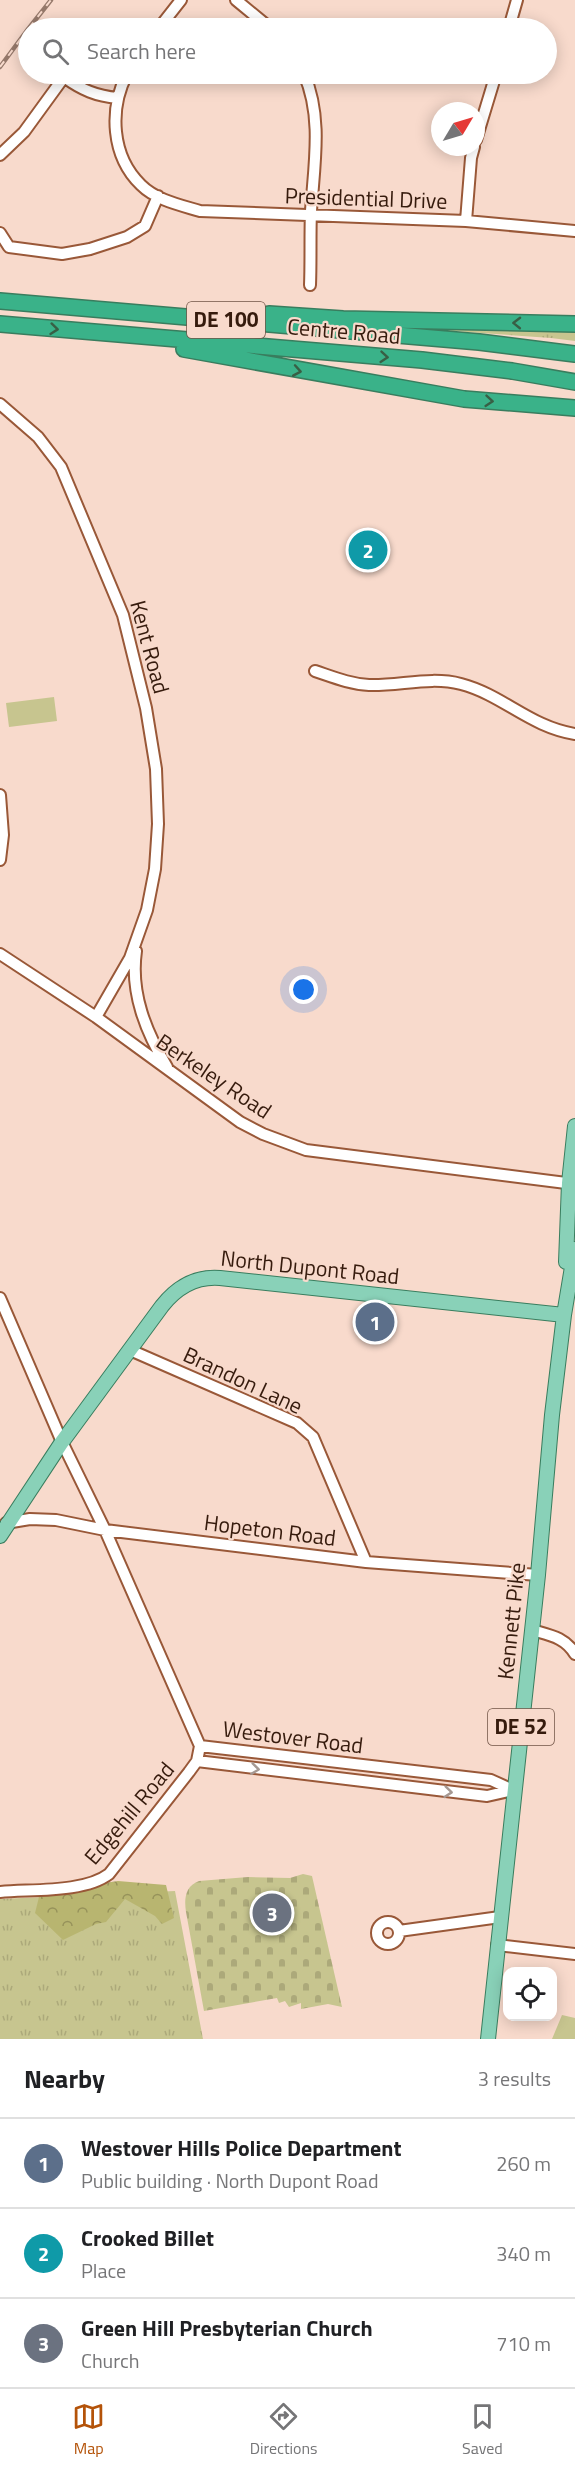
<!DOCTYPE html>
<meta charset="utf-8">
<style>
body{margin:0;font-family:"Titillium Web",sans-serif;background:#f2f2f2;color:#202124}
.controls{position:absolute;right:18px;bottom:18px;display:grid;overflow:hidden;border-radius:12px;box-shadow:0 3px 15px #0003}
.controls button{width:54px;height:54px;display:grid;place-items:center;padding:0;border:0;border-bottom:2px solid #e0e0e0;background:#fff;color:#202124;font:30px sans-serif}
.compass{position:absolute;left:431px;top:102px;width:54px;height:54px;border-radius:50%;background:#fff;box-shadow:0 3px 15px #0003;rotate:52deg}
.you{position:absolute;left:304px;top:990px;width:21px;height:21px;margin:-15px;border:4px solid #fff;border-radius:50%;background:#1a73e8;box-shadow:0 0 0 9px #1a73e833}
.badge{display:grid;place-items:center;width:39px;height:39px;border-radius:50%;background:#b45309;color:#fff;font-size:20px;font-weight:700}
.pin{position:absolute;translate:-50% -50%;border:3px solid #fff;box-shadow:0 2px 6px #0006}
.list{margin:0;padding:0;list-style:none}
h2{display:flex;justify-content:space-between;align-items:center;height:78px;margin:0;padding:0 24px;font-size:26px}
h2 small{font-size:20px;font-weight:400;color:#757577}
.list li{display:grid;grid-template-columns:39px 1fr auto;gap:18px;align-items:center;box-sizing:border-box;height:90px;padding:0 24px;border-top:2px solid #e0e0e0}
.list b{display:block;font-size:22px;white-space:nowrap}
.list p{margin:0;font-size:20px;white-space:nowrap;color:#757577}
.list em{font-size:20px;font-style:normal;color:#757577}
.icon{flex:none;width:33px;height:33px;fill:none;stroke:currentColor;stroke-width:2;stroke-linecap:round;stroke-linejoin:round}
.map{position:relative;flex:none;width:575px;height:2039px;overflow:hidden}
.search{position:absolute;background:#fff;box-shadow:0 3px 15px #0003;left:18px;right:18px;top:18px;height:66px;display:flex;align-items:center;gap:15px;box-sizing:border-box;padding:0 21px;border-radius:33px;color:#757577;font-size:22px}
.sheet{height:348px;background:#fff}
nav{display:flex;justify-content:space-around;align-items:center;box-sizing:border-box;height:84px;border-top:2px solid #e0e0e0;background:#fff;font-size:16px;color:#757577}
nav a{display:grid;justify-items:center;gap:3px}
nav .on{color:#b45309}
.map>svg:first-child{display:block}
.grass{fill:url(#grass-tufts)}
.forest{fill:url(#forest-crowns)}
.cemetery{fill:url(#cemetery-stones)}
.garden{fill:#c7c58f}
.lines{fill:none;stroke-linecap:round;stroke-linejoin:round}
.minor-casing{stroke:#995838;stroke-width:14}
.major-casing{stroke:#397d5e;stroke-width:16}
.highway-casing{stroke:#397d5e;stroke-width:18}
.minor{stroke:#fff;stroke-width:10}
.major{stroke:#89d1b8;stroke-width:14}
.highway{stroke:#3ab289;stroke-width:15}
.rail-casing{stroke:#96796b;stroke-width:4.5}
.rail{stroke:#f8dacc;stroke-width:2;stroke-dasharray:7;stroke-linecap:butt}
.oneway{stroke:#385f45}
.oneway2{stroke:#a59892}
.labels{text-anchor:middle;stroke-width:4.5;stroke-linejoin:round;paint-order:stroke}
.shield{fill:#f8dacc;stroke:#705446;stroke-width:1.5}
.shield-label{font-size:21px;font-weight:bold;fill:#361b0d}
.street-label{font-size:22px;fill:#361b0d;stroke:#f8dacc}
</style>
<div class="map">
<svg width="575" height="2039" viewBox="0 0 575 2039">
<defs>
<pattern id="grass-tufts" width="24" height="20" patternUnits="userSpaceOnUse" patternTransform="scale(1.5)"><rect width="24" height="20" fill="#c7c58f"/><path d="M3 7l-1-3M5 7V3M7 7l1-3M15 17l-1-3M17 17v-4M19 17l1-3" fill="none" stroke="#aca97a"/></pattern>
<pattern id="forest-crowns" width="20" height="18" patternUnits="userSpaceOnUse" patternTransform="scale(1.5)"><rect width="20" height="18" fill="#b8b570"/><path d="M2 6a3 3 0 1 1 6 0M12 15a3 3 0 1 1 6 0" fill="none" stroke="#96925a"/></pattern>
<pattern id="cemetery-stones" width="16" height="16" patternUnits="userSpaceOnUse" patternTransform="scale(1.5)"><rect width="16" height="16" fill="#c7c58f"/><path d="M2 7V4a2 2 0 0 1 4 0v3zM10 15v-3a2 2 0 0 1 4 0v3z" fill="#aca97a"/></pattern>
</defs>
<rect width="100%" height="100%" fill="#f8dacc"/>
<path class="grass" d="M 383,326 L 575,327 L 575,341 L 551,338 Z
M 175,1891 L 203,2039 L 0,2039 L 0,1899 Z"/>
<path class="forest" d="M 118,1881 L 166,1885 L 174,1918 L 162,1924 L 155,1916 L 125,1899 L 106,1922 L 96,1924 L 63,1940 L 35,1913 L 40,1893 Z"/>
<path class="cemetery" d="M 303,1874 L 312,1876 L 342,2007 L 328,2004 L 301,2009 L 301,2003 L 289,2007 L 285,2001 L 279,2003 L 277,1998 L 204,2011 L 186,1912 C 184,1899 185,1886 199,1881 L 248,1877 L 290,1878 Z"/>
<path class="garden" d="M 54,697 L 57,721 L 9,727 L 6,703 Z
M 562,2015 L 575,2018 L 575,2039 L 552,2039 Z"/>
<g class="lines">
<defs>
<path id="minor" d="M 236,0 L 270,28
M 159,28 L 181,0
M 509,28 L 517,0
M 127,74 C 109,109 111,156 141,185 C 156,200 180,205 200,211 L 466,221 L 575,231
M 304,74 C 323,117 314,165 311,211 C 310,235 311,260 310,285
M 476,140 L 496,74
M 0,155 L 24,132 L 64,77 C 82,90 96,96 118,98
M 466,221 L 471,158 L 474,147
M 0,233 L 9,247 L 62,254 L 90,249 L 127,237 L 145,226 L 158,196
M 0,404 L 38,437 L 61,467 L 123,615 L 146,708 L 156,769 L 158,824 L 155,869 L 147,910 L 130,958 L 96,1017
M 315,671 C 333,677 350,684 369,685 C 400,686 430,676 461,684 C 503,695 530,727 575,734
M 0,795 L 3,835 L 0,860
M 136,951 C 130,993 146,1032 167,1067
M 0,954 L 96,1017 L 240,1122 L 263,1134 L 306,1150 L 574,1184
M 0,1298 L 62,1442 L 105,1530 L 200,1746 L 197,1761 L 189,1772 L 109,1874 C 84,1893 31,1889 0,1892
M 130,1350 L 297,1423 L 313,1437 L 366,1562
M 6,1523 L 30,1519 L 56,1520 L 105,1530 L 366,1562 L 538,1575
M 532,1630 C 549,1635 565,1637 575,1654
M 200,1746 L 491,1780 L 513,1790
M 197,1761 L 487,1796 L 513,1790
M377 1933a11 11 0 1 1 22 0a11 11 0 1 1-22 0Z
M 399,1931 L 500,1917
M 497,1945 L 575,1954"/>
<path id="major" d="M 566,1262 L 569,1183 L 575,1126
M 0,1536 L 62,1442 L 162,1306 C 177,1287 195,1276 220,1278 L 564,1315
M 488,2039 L 538,1575 L 552,1415 L 564,1315 L 575,1249"/>
<path id="highway" d="M 0,301 L 479,342 L 575,354
M 269,314 L 343,319 L 575,324
M 0,324 L 422,360 L 512,371 L 575,382
M 184,349 L 464,399 L 575,408"/>
</defs>
<use href="#minor" class="minor-casing"/>
<use href="#major" class="major-casing"/>
<use href="#highway" class="highway-casing"/>
<use href="#minor" class="minor"/>
<use href="#major" class="major"/>
<use href="#highway" class="highway"/>
<defs>
<path id="rail" d="M 29,28 L 51,0
M 0,67 L 28,29"/>
</defs>
<use href="#rail" class="rail-casing"/>
<use href="#rail" class="rail"/>
</g>
<defs><path id="oneway-chevron" d="M-2-3.5L2.5 0L-2 3.5" fill="none" stroke-width="1.6" stroke-linecap="round" stroke-linejoin="round" transform="scale(1.5)"/></defs>
<g class="oneway">
<use href="#oneway-chevron" transform="translate(517 323) rotate(-179)"/>
<use href="#oneway-chevron" transform="translate(54 329) rotate(6)"/>
<use href="#oneway-chevron" transform="translate(384 357) rotate(5)"/>
<use href="#oneway-chevron" transform="translate(297 371) rotate(10)"/>
<use href="#oneway-chevron" transform="translate(489 401) rotate(5)"/>
</g>
<g class="oneway2">
<use href="#oneway-chevron" transform="translate(255 1769) rotate(7)"/>
<use href="#oneway-chevron" transform="translate(448 1792) rotate(6)"/>
</g>
<g class="labels">
<g class="shield">
<rect x="187" y="302" width="78" height="36" rx="4.5"/>
<rect x="488" y="1709" width="66" height="36" rx="4.5"/>
</g>
<g class="shield-label">
<text x="226" y="327">DE 100</text>
<text x="521" y="1734">DE 52</text>
</g>
<g class="street-label">
<text transform="translate(366 198) rotate(2)" y="8">Presidential Drive</text>
<text transform="translate(344 331) rotate(5)" y="8">Centre Road</text>
<text transform="translate(150 647) rotate(75)" y="8">Kent Road</text>
<text transform="translate(214 1076) rotate(34)" y="8">Berkeley Road</text>
<text transform="translate(310 1267) rotate(6)" y="8">North Dupont Road</text>
<text transform="translate(243 1380) rotate(25)" y="8">Brandon Lane</text>
<text transform="translate(270 1530) rotate(7)" y="8">Hopeton Road</text>
<text transform="translate(511 1621) rotate(-84)" y="8">Kennett Pike</text>
<text transform="translate(293 1737) rotate(7)" y="8">Westover Road</text>
<text transform="translate(129 1813) rotate(-50)" y="8">Edgehill Road</text>
</g>
</g>
</svg>
<div class="controls">
<button><svg class="icon" aria-label="locate" viewBox="0 0 24 24"><circle cx="12" cy="12" r="6"/><path d="M12 2v4M12 18v4M2 12h4M18 12h4"/></svg></button>
</div>
<svg class="compass" viewBox="-18 -18 36 36"><path d="M0-13l5 13h-10z" fill="#e53935"/><path d="M0 13l5-13h-10z" fill="#757577"/></svg>
<div class="you"></div>
<div class="pin badge" style="left:375px;top:1322px;background:#5c6f8a">1</div>
<div class="pin badge" style="left:368px;top:550px;background:#0f9aa8">2</div>
<div class="pin badge" style="left:272px;top:1913px;background:#6b7280">3</div>
<div class="search"><svg class="icon" aria-label="search" viewBox="0 0 24 24"><circle cx="10" cy="10" r="6"/><path d="M15 15l6 6"/></svg>Search here</div>
</div>
<section class="sheet">
<h2>Nearby<small>3 results</small></h2>
<ul class="list">
<li><span class="badge" style="background:#5c6f8a">1</span><div><b>Westover Hills Police Department</b><p>Public building · North Dupont Road</p></div><em>260 m</em></li>
<li><span class="badge" style="background:#0f9aa8">2</span><div><b>Crooked Billet</b><p>Place</p></div><em>340 m</em></li>
<li><span class="badge" style="background:#6b7280">3</span><div><b>Green Hill Presbyterian Church</b><p>Church</p></div><em>710 m</em></li>
</ul>
</section>
<nav>
<a class="on"><svg class="icon" aria-label="map" viewBox="0 0 24 24"><path d="M3 6l6-2 6 2 6-2v14l-6 2-6-2-6 2zM9 4v14M15 6v14"/></svg>Map</a>
<a><svg class="icon" aria-label="directions" viewBox="0 0 24 24"><path d="M12 3l9 9-9 9-9-9zM9 14v-3h6M13 9l2 2-2 2"/></svg>Directions</a>
<a><svg class="icon" aria-label="saved" viewBox="0 0 24 24"><path d="M7 4h10v16l-5-4-5 4z"/></svg>Saved</a>
</nav>
